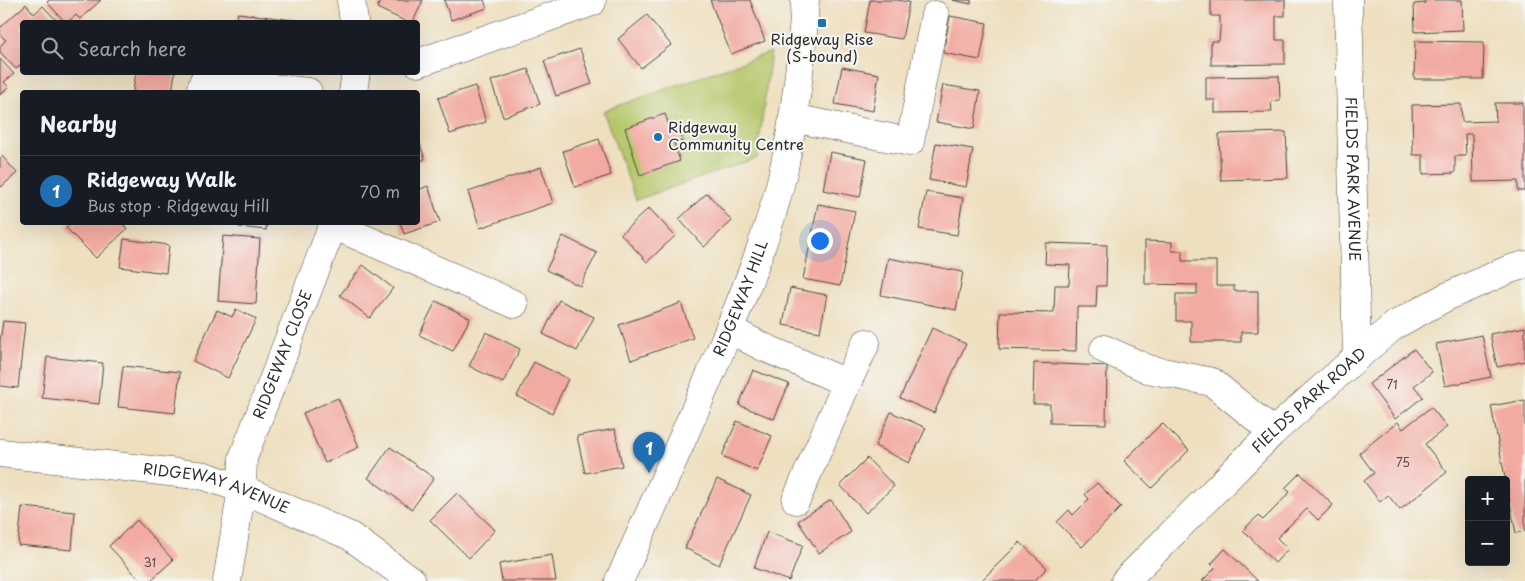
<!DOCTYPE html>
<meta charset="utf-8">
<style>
body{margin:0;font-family:"Playpen Sans",sans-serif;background:#242831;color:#f1f3f6}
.controls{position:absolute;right:15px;bottom:15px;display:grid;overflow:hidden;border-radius:5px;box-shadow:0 5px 20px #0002}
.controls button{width:45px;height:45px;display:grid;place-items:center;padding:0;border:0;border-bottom:1px solid #363941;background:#171b24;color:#f1f3f6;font:25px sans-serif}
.you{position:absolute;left:819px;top:240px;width:18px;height:18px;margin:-12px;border:4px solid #fff;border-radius:50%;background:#1a73e8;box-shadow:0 0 0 8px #1a73e833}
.badge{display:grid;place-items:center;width:32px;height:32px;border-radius:50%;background:#1f6fb2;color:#fff;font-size:16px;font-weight:700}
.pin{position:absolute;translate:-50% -41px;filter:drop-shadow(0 1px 2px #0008)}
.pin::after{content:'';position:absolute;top:26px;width:18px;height:15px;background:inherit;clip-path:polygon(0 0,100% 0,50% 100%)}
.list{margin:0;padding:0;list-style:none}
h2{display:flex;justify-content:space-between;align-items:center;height:65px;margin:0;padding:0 20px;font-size:21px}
h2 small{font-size:16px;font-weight:400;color:#9ea1a6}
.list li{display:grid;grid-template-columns:32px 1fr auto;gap:15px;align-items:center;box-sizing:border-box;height:70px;padding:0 20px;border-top:1px solid #363941}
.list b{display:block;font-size:19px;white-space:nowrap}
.list p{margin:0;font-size:16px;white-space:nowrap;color:#9ea1a6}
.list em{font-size:16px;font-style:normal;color:#9ea1a6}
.icon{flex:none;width:28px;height:28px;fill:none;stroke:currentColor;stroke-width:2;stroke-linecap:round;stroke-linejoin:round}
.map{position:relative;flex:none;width:1525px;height:581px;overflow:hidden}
.search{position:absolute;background:#171b24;box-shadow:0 5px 20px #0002;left:20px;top:20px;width:400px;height:55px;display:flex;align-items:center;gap:12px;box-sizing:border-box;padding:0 18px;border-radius:5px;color:#9ea1a6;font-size:19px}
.panel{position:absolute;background:#171b24;box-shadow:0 5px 20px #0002;left:20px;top:90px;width:400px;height:135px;border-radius:5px}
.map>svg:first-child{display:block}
.green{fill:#b6c76a;stroke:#70794a}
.building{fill:#f2aba2}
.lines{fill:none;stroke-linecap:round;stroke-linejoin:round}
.minor-casing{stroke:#484641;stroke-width:29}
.major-casing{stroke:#484641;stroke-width:29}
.minor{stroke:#fff;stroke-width:28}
.major{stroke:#fff;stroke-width:28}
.poi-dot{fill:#1f6fb2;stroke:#f6f6f2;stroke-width:2}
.labels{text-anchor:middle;stroke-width:4;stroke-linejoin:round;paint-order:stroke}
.number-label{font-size:12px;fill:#5d4b49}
.poi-label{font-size:15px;fill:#2b2b2b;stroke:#f6f6f2}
.street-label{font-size:15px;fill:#2b2b2b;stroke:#f6f6f2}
</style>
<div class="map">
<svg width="1525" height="581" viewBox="0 0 1525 581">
<rect width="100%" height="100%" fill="#f6f6f2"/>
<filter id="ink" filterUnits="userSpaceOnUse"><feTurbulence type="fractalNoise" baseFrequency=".02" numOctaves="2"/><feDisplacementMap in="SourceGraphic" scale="10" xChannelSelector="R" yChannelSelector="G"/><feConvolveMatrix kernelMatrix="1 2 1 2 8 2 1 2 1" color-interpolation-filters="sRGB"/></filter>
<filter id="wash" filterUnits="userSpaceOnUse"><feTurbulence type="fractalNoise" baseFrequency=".0096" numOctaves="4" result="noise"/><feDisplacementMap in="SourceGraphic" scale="20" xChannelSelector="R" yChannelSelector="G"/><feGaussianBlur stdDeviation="1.12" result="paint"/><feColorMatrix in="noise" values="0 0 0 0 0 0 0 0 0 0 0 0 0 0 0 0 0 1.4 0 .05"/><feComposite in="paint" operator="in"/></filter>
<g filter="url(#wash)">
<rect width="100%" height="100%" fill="#eedfbf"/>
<path class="green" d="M 771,52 L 757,158 L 636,200 L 603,111 Z"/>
<g id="blocks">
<path class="building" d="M 50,0 L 101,0 L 80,19 L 76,15 L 68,22 L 65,22 L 47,2 Z
M 381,0 L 423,0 L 413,22 L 407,22 L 377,8 Z
M 444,0 L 484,0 L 487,8 L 451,20 Z
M 710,0 L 750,0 L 765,41 L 731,54 Z
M 870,0 L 897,0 L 909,2 L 902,39 L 864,33 Z
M 952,0 L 971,0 L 971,4 Z
M 1211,0 L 1285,0 L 1285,16 L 1276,16 L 1276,40 L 1285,40 L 1285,64 L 1211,65 L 1211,41 L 1219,41 L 1220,29 L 1220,16 L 1211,16 Z
M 1425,0 L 1462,0 L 1463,30 L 1415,32 L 1414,4 L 1425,3 Z
M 26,4 L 34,14 L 43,6 L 58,22 L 22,22 L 22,64 L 16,69 L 0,52 L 0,46 L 6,40 L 0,35 L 0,28 Z
M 238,13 L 302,21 L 306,22 L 236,22 Z
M 647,15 L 671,45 L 641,68 L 618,39 Z
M 950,16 L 987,23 L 980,60 L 943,53 Z
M 1415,41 L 1484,42 L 1483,79 L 1414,79 Z
M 580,49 L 592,84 L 556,96 L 544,61 Z
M 0,59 L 14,74 L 4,82 L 9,87 L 0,95 Z
M 842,67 L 879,74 L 873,111 L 835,104 Z
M 528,69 L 540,104 L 503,117 L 491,81 Z
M 136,72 L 175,72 L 172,92 L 133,92 Z
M 1279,76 L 1280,100 L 1271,101 L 1272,112 L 1215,113 L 1215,100 L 1206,100 L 1206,77 Z
M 943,85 L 980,91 L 974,129 L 936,122 Z
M 475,86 L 486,122 L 450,134 L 438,98 Z
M 1495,103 L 1523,103 L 1523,125 L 1525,125 L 1525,191 L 1518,191 L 1518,181 L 1473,182 L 1472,134 L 1465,134 L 1466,156 L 1455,156 L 1455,173 L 1423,174 L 1423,155 L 1413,155 L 1412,105 L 1461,104 L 1462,122 L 1496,121 Z
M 665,114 L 671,131 L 679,129 L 683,141 L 674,143 L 680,161 L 640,175 L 625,128 Z
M 1286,132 L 1288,178 L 1221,180 L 1219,134 Z
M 418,139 L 425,159 L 418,162 Z
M 599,139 L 611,175 L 575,187 L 563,151 Z
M 936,143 L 973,149 L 966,187 L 929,180 Z
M 830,152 L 867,159 L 860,197 L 823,190 Z
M 2,156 L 17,173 L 0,188 L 0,158 Z
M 541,167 L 553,203 L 480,228 L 468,192 Z
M 428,186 L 440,222 L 404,234 L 400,222 L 418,222 L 418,190 Z
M 926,192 L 963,198 L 957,235 L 919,229 Z
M 707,193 L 732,221 L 704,247 L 679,219 Z
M 818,204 L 855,211 L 840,286 L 803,279 Z
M 649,208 L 675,236 L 647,262 L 621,234 Z
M 71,222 L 121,222 L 127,229 L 96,258 L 66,228 Z
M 239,222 L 267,222 L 266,230 L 239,227 Z
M 223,236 L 260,239 L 256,304 L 218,301 Z
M 563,236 L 597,253 L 580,286 L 546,270 Z
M 124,239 L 169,245 L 166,273 L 120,267 Z
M 1145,241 L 1172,242 L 1172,251 L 1182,251 L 1182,261 L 1216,261 L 1216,286 L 1234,286 L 1234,291 L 1258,291 L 1258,332 L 1241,332 L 1241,342 L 1191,342 L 1191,321 L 1176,321 L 1176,294 L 1197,294 L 1197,285 L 1145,284 Z
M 1046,243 L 1107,245 L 1106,286 L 1097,286 L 1096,307 L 1077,307 L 1076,351 L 999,349 L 1000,312 L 1054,313 L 1055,285 L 1069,285 L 1070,265 L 1045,264 Z
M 888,258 L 963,272 L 956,310 L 881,295 Z
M 363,265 L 393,288 L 370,318 L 340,295 Z
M 790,288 L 827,295 L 820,332 L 783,325 Z
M 559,300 L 594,317 L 577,351 L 543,334 Z
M 436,301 L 470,318 L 453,351 L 419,335 Z
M 681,303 L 693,338 L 631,360 L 619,325 Z
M 236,309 L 256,319 L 228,378 L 193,361 L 217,310 L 232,317 Z
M 3,321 L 25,323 L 18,388 L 0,386 L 0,341 Z
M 1525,327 L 1525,361 L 1497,367 L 1490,334 Z
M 932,328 L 966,344 L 934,413 L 900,398 Z
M 486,332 L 520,349 L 503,383 L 469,366 Z
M 1482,335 L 1491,377 L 1445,386 L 1436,344 Z
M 1414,349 L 1432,372 L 1414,386 L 1423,397 L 1395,419 L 1369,384 Z
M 47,357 L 103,363 L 99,404 L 42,398 Z
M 534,362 L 568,379 L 552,413 L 517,396 Z
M 1034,363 L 1107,366 L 1106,424 L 1050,423 L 1050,404 L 1033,404 Z
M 123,366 L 180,372 L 175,413 L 118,407 Z
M 753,370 L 789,384 L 774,419 L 739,405 Z
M 338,398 L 359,447 L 325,463 L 303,413 Z
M 1525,400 L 1525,531 L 1516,533 L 1491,406 Z
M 1431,407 L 1447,427 L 1425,444 L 1447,472 L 1400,510 L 1388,495 L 1380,502 L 1364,481 L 1374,473 L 1359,453 L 1398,422 L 1403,429 Z
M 891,412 L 926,428 L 909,463 L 875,446 Z
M 737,421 L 772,436 L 757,471 L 722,456 Z
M 1162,423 L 1189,450 L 1152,488 L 1124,461 Z
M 615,429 L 622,466 L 585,473 L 577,436 Z
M 390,447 L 434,478 L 412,509 L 368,478 Z
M 867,458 L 894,486 L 866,513 L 840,485 Z
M 1300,473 L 1333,505 L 1318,520 L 1307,509 L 1292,523 L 1277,538 L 1288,549 L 1275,563 L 1243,530 L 1258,516 L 1263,520 L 1276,507 L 1290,492 L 1285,488 Z
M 717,479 L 751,495 L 719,565 L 685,548 Z
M 1097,483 L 1121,507 L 1082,547 L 1057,522 L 1069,510 L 1073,515 L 1089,499 L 1085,494 Z
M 457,493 L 495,530 L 469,558 L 430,520 Z
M 831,500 L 851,532 L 819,553 L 798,521 Z
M 22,507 L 75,512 L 72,550 L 18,545 Z
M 137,520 L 173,560 L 150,581 L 141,581 L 109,546 Z
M 767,532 L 803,545 L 789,581 L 754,568 Z
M 1020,542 L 1047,568 L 1034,581 L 983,581 L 982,580 Z
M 1225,549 L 1258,581 L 1202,581 L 1215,568 L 1211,564 Z
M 552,555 L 556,581 L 502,581 L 499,564 Z"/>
</g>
</g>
<g filter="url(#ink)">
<use href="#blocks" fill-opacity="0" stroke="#484641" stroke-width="1"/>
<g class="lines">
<defs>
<g id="minor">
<path d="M 351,0 L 354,22"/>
<path id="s1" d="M 1348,0 L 1357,357"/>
<path d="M 418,63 L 592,2 L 591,0"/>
<path d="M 200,92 L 204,80 L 308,92"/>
<path d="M 353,92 L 356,72"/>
<path d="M 793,118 L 910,142 L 935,15"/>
<path d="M 333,225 L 514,304"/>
<path d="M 729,329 L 761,346 L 847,383 L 866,343"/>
<path d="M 1104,349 L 1148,369 L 1212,382 L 1273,432"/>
<path id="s2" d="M 0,453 L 205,476 L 242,489 L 350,536 L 412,581"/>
<path d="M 796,500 L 847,383"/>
<path id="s3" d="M 227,581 L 242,489 L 243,458 L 334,222"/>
<path id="s4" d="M 619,581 C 651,512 681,442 711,373 C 738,308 767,242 783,173 C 795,116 802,58 805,0"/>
</g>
<g id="major">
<path id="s5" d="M 1125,581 L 1273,432 L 1357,357 L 1395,325 L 1446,297 L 1510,269 L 1525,265"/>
</g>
</defs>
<use href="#minor" class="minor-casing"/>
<use href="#major" class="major-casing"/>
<use href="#minor" class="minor"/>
<use href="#major" class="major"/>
</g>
</g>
<g class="poi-dot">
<rect x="817" y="18" width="10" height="10" rx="2.5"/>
<circle cx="658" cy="137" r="5"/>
</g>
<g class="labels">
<g class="number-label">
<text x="1392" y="389">71</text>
<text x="1403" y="467">75</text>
<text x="150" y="567">31</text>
</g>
<g class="poi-label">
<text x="822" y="45">Ridgeway Rise<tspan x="822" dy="17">(S-bound)</tspan></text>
<text x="668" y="133" text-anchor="start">Ridgeway<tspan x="668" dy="17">Community Centre</tspan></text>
</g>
<g class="street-label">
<text dy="5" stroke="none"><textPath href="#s1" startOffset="179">FIELDS PARK AVENUE</textPath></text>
<text dy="5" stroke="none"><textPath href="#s4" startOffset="308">RIDGEWAY HILL</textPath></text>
<text dy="5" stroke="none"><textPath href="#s3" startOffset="235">RIDGEWAY CLOSE</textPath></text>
<text dy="5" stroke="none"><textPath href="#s5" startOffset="258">FIELDS PARK ROAD</textPath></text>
<text dy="5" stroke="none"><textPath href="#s2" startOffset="220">RIDGEWAY AVENUE</textPath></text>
</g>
</g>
</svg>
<div class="controls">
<button>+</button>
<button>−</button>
</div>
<div class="you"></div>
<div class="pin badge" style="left:649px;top:473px">1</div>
<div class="search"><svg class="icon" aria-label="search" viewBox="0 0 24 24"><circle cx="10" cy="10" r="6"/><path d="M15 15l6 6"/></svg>Search here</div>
<section class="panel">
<h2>Nearby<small></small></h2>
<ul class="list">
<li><span class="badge">1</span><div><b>Ridgeway Walk</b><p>Bus stop · Ridgeway Hill</p></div><em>70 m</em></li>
</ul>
</section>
</div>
